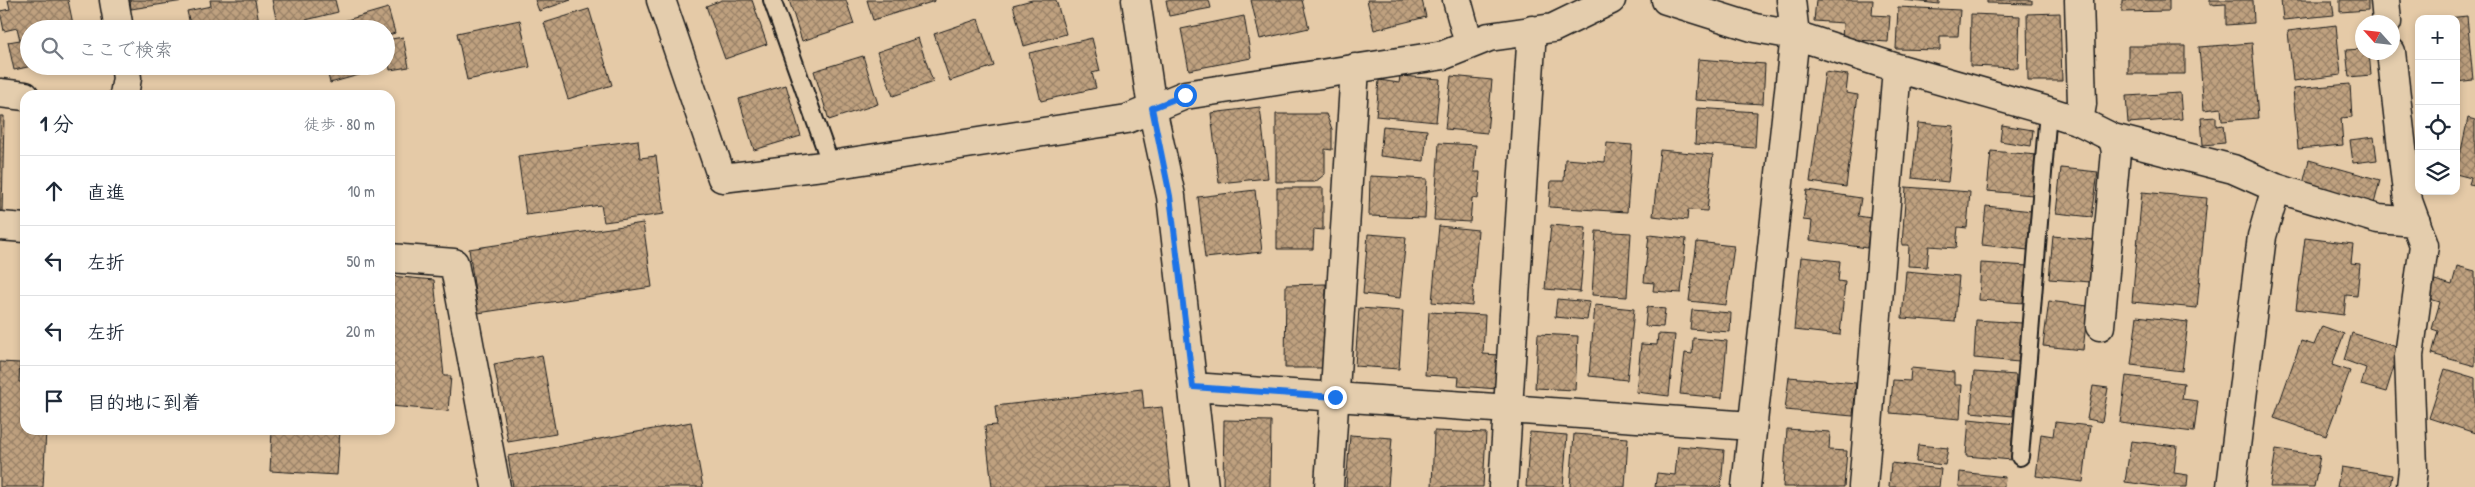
<!DOCTYPE html>
<html lang="ja">
<meta charset="utf-8">
<style>
body{margin:0;font-family:"Patrick Hand","Klee One",sans-serif;background:#f6f6f7;color:#1f2937}
.controls{position:absolute;right:15px;top:15px;display:grid;overflow:hidden;border-radius:10px;box-shadow:0 2px 8px #0003}
.controls button{width:45px;height:45px;display:grid;place-items:center;padding:0;border:0;border-bottom:1px solid #e0e1e3;background:#fff;color:#1f2937;font:25px sans-serif}
.compass{position:absolute;left:2355px;top:15px;width:45px;height:45px;border-radius:50%;background:#fff;box-shadow:0 2px 8px #0003;rotate:297deg}
.stop{position:absolute;width:15px;height:15px;margin:-11px;border:4px solid #1a73e8;border-radius:50%;background:#fff}
.stop.end{background:#1a73e8;border-color:#fff;box-shadow:0 1px 5px #0008}
.list{margin:0;padding:0;list-style:none}
h2{display:flex;justify-content:space-between;align-items:center;height:65px;margin:0;padding:0 20px;font-size:21px}
h2 small{font-size:16px;font-weight:400;color:#747a83}
.list li{display:grid;grid-template-columns:32px 1fr auto;gap:15px;align-items:center;box-sizing:border-box;height:70px;padding:0 20px;border-top:1px solid #e0e1e3}
.list b{display:block;font-size:19px;white-space:nowrap}
.list em{font-size:16px;font-style:normal;color:#747a83}
.icon{flex:none;width:28px;height:28px;fill:none;stroke:currentColor;stroke-width:2;stroke-linecap:round;stroke-linejoin:round}
.map{position:relative;flex:none;width:2475px;height:487px;overflow:hidden}
.search{position:absolute;background:#fff;box-shadow:0 2px 8px #0003;left:20px;top:20px;width:375px;height:55px;display:flex;align-items:center;gap:12px;box-sizing:border-box;padding:0 18px;border-radius:28px;color:#747a83;font-size:19px}
.panel{position:absolute;background:#fff;box-shadow:0 2px 8px #0003;left:20px;top:90px;width:375px;height:345px;border-radius:15px}
.map>svg:first-child{display:block}
.building{fill:url(#building-cross-hatch);stroke:#1c1c1c}
.lines{fill:none;stroke-linecap:round;stroke-linejoin:round}
.service-casing{stroke:#1c1c1c;stroke-width:20}
.minor-casing{stroke:#1c1c1c;stroke-width:31}
.service{stroke:#e4cdad;stroke-width:16}
.minor{stroke:#e4cdad;stroke-width:28}
.route{stroke:#1a73e8;stroke-width:6}
</style>
<div class="map">
<svg width="2475" height="487" viewBox="0 0 2475 487">
<defs>
<pattern id="building-cross-hatch" width="8" height="8" patternUnits="userSpaceOnUse" patternTransform="scale(1.25)"><rect width="8" height="8" fill="#bfa17f"/><path d="M0 0l8 8M0 8l8-8" fill="none" stroke="#9a8267"/></pattern>
</defs>
<rect width="100%" height="100%" fill="#e5caa7"/>
<filter id="ink" filterUnits="userSpaceOnUse"><feTurbulence type="fractalNoise" baseFrequency=".02" numOctaves="2"/><feDisplacementMap in="SourceGraphic" scale="10" xChannelSelector="R" yChannelSelector="G"/><feConvolveMatrix kernelMatrix="1 2 1 2 8 2 1 2 1" color-interpolation-filters="sRGB"/></filter>
<g filter="url(#ink)">
<path class="building" d="M 8,0 L 68,0 L 74,29 L 29,29 L 29,66 L 32,66 L 14,70 L 8,42 L 20,40 L 17,28 L 4,31 L 0,11 L 10,9 Z
M 130,0 L 190,0 L 131,9 Z
M 210,0 L 255,0 L 259,22 L 245,25 L 245,29 L 191,29 L 187,11 L 211,6 Z
M 272,0 L 335,0 L 338,12 L 278,27 Z
M 535,0 L 571,0 L 539,11 Z
M 722,0 L 752,0 L 767,44 L 725,59 L 706,6 Z
M 789,0 L 846,0 L 854,24 L 802,41 Z
M 867,0 L 935,0 L 935,1 L 873,20 Z
M 1032,0 L 1056,0 L 1066,34 L 1024,46 L 1013,5 Z
M 1166,0 L 1209,0 L 1211,8 L 1169,16 Z
M 1251,0 L 1302,0 L 1309,28 L 1260,39 Z
M 1367,0 L 1422,0 L 1426,17 L 1374,30 Z
M 1816,0 L 1873,0 L 1872,15 L 1890,16 L 1888,42 L 1842,39 L 1843,23 L 1814,21 Z
M 1904,0 L 1939,0 L 1939,4 Z
M 1987,0 L 2032,0 L 2032,4 L 1987,3 Z
M 2122,0 L 2169,0 L 2169,11 L 2122,12 Z
M 2210,0 L 2253,0 L 2254,23 L 2226,25 L 2226,4 L 2210,5 Z
M 2281,0 L 2332,0 L 2334,15 L 2283,20 Z
M 2340,0 L 2368,0 L 2368,10 L 2340,12 Z
M 1898,7 L 1960,10 L 1958,36 L 1940,36 L 1940,50 L 1896,49 Z
M 388,8 L 395,33 L 386,36 L 386,29 L 316,29 Z
M 589,9 L 612,85 L 568,99 L 544,23 Z
M 2060,13 L 2062,81 L 2028,81 L 2027,14 Z
M 1971,14 L 2020,16 L 2018,68 L 1970,66 Z
M 1244,16 L 1251,58 L 1189,70 L 1181,29 Z
M 2467,16 L 2473,80 L 2456,82 L 2456,19 L 2438,19 Z
M 978,19 L 994,66 L 950,81 L 934,34 Z
M 520,20 L 530,67 L 467,80 L 457,33 Z
M 2336,25 L 2341,75 L 2293,81 L 2288,31 Z
M 403,37 L 409,67 L 390,70 L 386,40 Z
M 918,38 L 933,82 L 893,96 L 877,52 Z
M 1092,38 L 1100,71 L 1092,73 L 1096,88 L 1041,101 L 1029,53 Z
M 2252,43 L 2258,118 L 2222,121 L 2221,108 L 2204,110 L 2199,47 Z
M 2128,46 L 2185,46 L 2185,74 L 2128,74 Z
M 2362,49 L 2362,52 L 2369,52 L 2371,75 L 2349,77 L 2346,50 Z
M 863,56 L 878,104 L 829,120 L 814,71 Z
M 1698,59 L 1765,64 L 1763,104 L 1695,100 Z
M 326,66 L 383,66 L 384,68 L 330,83 Z
M 1825,72 L 1848,75 L 1846,93 L 1858,95 L 1846,187 L 1810,182 Z
M 1400,76 L 1440,79 L 1436,122 L 1376,116 L 1379,80 L 1399,83 Z
M 1451,76 L 1492,80 L 1487,133 L 1445,129 Z
M 2350,84 L 2352,117 L 2341,118 L 2343,145 L 2298,149 L 2293,89 Z
M 786,85 L 801,136 L 754,150 L 739,99 Z
M 2180,93 L 2182,119 L 2128,123 L 2126,96 Z
M 1260,107 L 1268,178 L 1219,183 L 1211,113 Z
M 1697,108 L 1757,112 L 1755,148 L 1695,144 Z
M 1276,114 L 1326,114 L 1332,129 L 1332,150 L 1325,149 L 1325,174 L 1315,182 L 1276,182 Z
M 0,116 L 4,116 L 2,214 L 0,214 Z
M 2216,117 L 2216,126 L 2223,125 L 2225,143 L 2203,145 L 2201,118 Z
M 2468,118 L 2475,120 L 2475,185 L 2469,184 L 2471,178 L 2456,174 Z
M 1918,123 L 1954,126 L 1948,182 L 1912,178 Z
M 2002,125 L 2033,130 L 2031,146 L 2000,141 Z
M 1383,126 L 1427,130 L 1424,161 L 1380,156 Z
M 2374,137 L 2377,160 L 2353,163 L 2350,140 Z
M 638,140 L 640,158 L 656,156 L 664,214 L 604,222 L 601,205 L 526,215 L 518,156 Z
M 1439,143 L 1476,145 L 1474,172 L 1480,172 L 1478,199 L 1472,198 L 1470,222 L 1434,220 Z
M 1607,143 L 1632,145 L 1627,212 L 1549,207 L 1551,181 L 1564,181 L 1565,159 L 1605,162 Z
M 1660,150 L 1713,155 L 1707,211 L 1688,210 L 1687,220 L 1653,216 Z
M 1991,151 L 2037,155 L 2033,195 L 1987,191 Z
M 2309,160 L 2380,180 L 2374,204 L 2303,184 Z
M 2061,168 L 2098,172 L 2092,217 L 2056,213 Z
M 1370,176 L 1427,179 L 1425,218 L 1369,216 Z
M 1906,187 L 1970,192 L 1967,228 L 1958,227 L 1956,248 L 1929,246 L 1927,267 L 1908,266 L 1909,245 L 1902,245 Z
M 1277,188 L 1323,188 L 1323,230 L 1314,229 L 1313,249 L 1277,249 Z
M 1255,190 L 1262,252 L 1205,258 L 1198,197 Z
M 1807,190 L 1861,198 L 1858,216 L 1871,218 L 1867,248 L 1810,240 L 1812,221 L 1803,220 Z
M 2142,192 L 2207,198 L 2197,308 L 2132,302 Z
M 1986,206 L 2032,211 L 2028,250 L 1982,245 Z
M 643,223 L 652,287 L 478,313 L 469,249 Z
M 1551,225 L 1586,228 L 1580,292 L 1545,289 Z
M 1439,226 L 1478,230 L 1472,306 L 1432,302 Z
M 1596,231 L 1631,233 L 1627,297 L 1592,295 Z
M 1368,234 L 1406,237 L 1400,298 L 1363,294 Z
M 1649,235 L 1686,239 L 1681,293 L 1653,291 L 1654,283 L 1644,282 Z
M 2053,236 L 2095,240 L 2091,282 L 2049,279 Z
M 2305,238 L 2353,244 L 2351,263 L 2360,264 L 2357,296 L 2346,295 L 2344,315 L 2296,309 Z
M 1697,242 L 1734,246 L 1726,305 L 1689,301 Z
M 1801,257 L 1840,261 L 1838,281 L 1845,282 L 1840,335 L 1794,330 Z
M 1981,263 L 2028,266 L 2025,303 L 1979,300 Z
M 2457,266 L 2475,271 L 2475,366 L 2432,354 L 2438,331 L 2432,329 L 2440,302 L 2430,299 L 2435,280 L 2452,285 Z
M 1906,271 L 1959,276 L 1955,322 L 1902,318 Z
M 390,276 L 434,280 L 444,376 L 451,376 L 448,411 L 390,406 Z
M 1326,284 L 1326,368 L 1285,368 L 1286,285 Z
M 1557,299 L 1590,302 L 1587,320 L 1555,317 Z
M 2049,301 L 2088,306 L 2083,350 L 2043,346 Z
M 1595,305 L 1634,309 L 1627,380 L 1589,376 Z
M 1647,307 L 1665,309 L 1663,327 L 1645,326 Z
M 1359,308 L 1403,311 L 1399,369 L 1355,366 Z
M 1692,310 L 1731,313 L 1730,332 L 1690,329 Z
M 1429,312 L 1485,315 L 1483,354 L 1500,355 L 1498,389 L 1458,386 L 1459,377 L 1425,375 Z
M 2137,316 L 2188,322 L 2182,371 L 2131,365 Z
M 1976,320 L 2022,323 L 2019,362 L 1974,358 Z
M 2322,326 L 2344,334 L 2332,365 L 2350,371 L 2326,436 L 2274,418 L 2301,341 L 2314,345 Z
M 2352,333 L 2400,348 L 2386,392 L 2361,385 L 2366,368 L 2344,360 Z
M 1538,334 L 1578,336 L 1575,390 L 1535,388 Z
M 1658,334 L 1675,335 L 1669,396 L 1636,392 L 1641,344 L 1657,345 Z
M 1693,338 L 1727,341 L 1722,398 L 1680,394 L 1685,353 L 1692,354 Z
M 542,355 L 556,434 L 508,442 L 494,364 Z
M 0,362 L 20,363 L 19,382 L 25,382 L 25,430 L 46,430 L 43,487 L 0,487 Z
M 1911,368 L 1954,372 L 1954,385 L 1962,385 L 1960,419 L 1890,413 L 1893,380 L 1910,381 Z
M 2445,369 L 2475,378 L 2475,433 L 2429,418 Z
M 1974,372 L 2016,375 L 2013,416 L 1971,412 Z
M 2126,376 L 2184,383 L 2182,399 L 2198,401 L 2194,432 L 2120,423 Z
M 1789,377 L 1856,383 L 1853,416 L 1785,410 Z
M 2093,386 L 2108,388 L 2102,422 L 2087,419 Z
M 1142,389 L 1144,409 L 1162,407 L 1171,487 L 992,487 L 985,426 L 997,425 L 995,406 Z
M 1969,419 L 2016,424 L 2012,460 L 1966,456 Z
M 1224,420 L 1271,421 L 1270,487 L 1223,487 Z
M 691,422 L 703,487 L 513,487 L 508,456 Z
M 2055,422 L 2090,426 L 2083,482 L 2036,476 L 2041,434 L 2053,436 Z
M 1787,429 L 1830,432 L 1829,450 L 1847,451 L 1844,487 L 1783,487 Z
M 272,430 L 340,430 L 337,475 L 270,471 Z
M 1434,431 L 1486,433 L 1483,487 L 1432,487 Z
M 1530,432 L 1567,435 L 1563,487 L 1526,487 Z
M 1574,434 L 1628,438 L 1625,487 L 1570,487 Z
M 1350,435 L 1392,438 L 1388,487 L 1346,487 Z
M 2131,441 L 2177,446 L 2174,473 L 2188,475 L 2187,487 L 2163,487 L 2125,482 Z
M 1918,445 L 1948,448 L 1945,465 L 1916,462 Z
M 1678,446 L 1724,450 L 1721,487 L 1655,487 L 1657,473 L 1675,475 Z
M 2276,449 L 2320,456 L 2314,487 L 2270,487 Z
M 1891,463 L 1941,469 L 1939,487 L 1889,487 Z
M 2341,467 L 2392,475 L 2390,487 L 2337,487 Z
M 1960,472 L 2005,477 L 2004,487 L 1959,487 Z"/>
<g class="lines">
<defs>
<path id="service" d="M 772,0 L 831,165
M 2020,457 L 2048,111"/>
<path id="minor" d="M 114,0 L 119,29
M 661,0 L 722,178 L 831,165 L 1127,119 L 1185,95 L 1444,55 L 1489,37 L 1553,28 L 1611,0
M 1136,0 L 1152,108 L 1171,196 L 1204,487
M 1457,0 L 1469,44
M 1666,0 L 1755,28 L 1795,35 L 1897,68 L 2048,111 L 2079,121 L 2113,138 L 2233,169 L 2276,188 L 2378,219 L 2416,222
M 2385,0 L 2387,22
M 2391,52 L 2408,201 L 2424,245 L 2409,356 L 2413,469 L 2411,487
M 0,93 L 25,96
M 124,95 L 127,78 L 125,66
M 2079,121 L 2082,104 L 2079,0
M 0,226 L 25,228
M 390,258 L 454,263 L 496,487
M 2100,326 L 2116,152 L 2113,138
M 1193,387 L 1752,426
M 1329,487 L 1355,68
M 1503,487 L 1532,30
M 1746,487 L 1795,35 L 1791,0
M 1863,487 L 1897,68
M 2231,487 L 2262,236 L 2276,188"/>
</defs>
<use href="#service" class="service-casing"/>
<use href="#minor" class="minor-casing"/>
<use href="#service" class="service"/>
<use href="#minor" class="minor"/>
</g>
</g>
<g class="lines" filter="url(#ink)">
<path class="route" d="M 1185,95 L 1152,108 L 1170,196 L 1193,387 L 1335,397"/>
</g>
</svg>
<div class="controls">
<button>+</button>
<button>−</button>
<button><svg class="icon" aria-label="locate" viewBox="0 0 24 24"><circle cx="12" cy="12" r="6"/><path d="M12 2v4M12 18v4M2 12h4M18 12h4"/></svg></button>
<button><svg class="icon" aria-label="layers" viewBox="0 0 24 24"><path d="M12 4l9 5-9 5-9-5zM3 14l9 5 9-5"/></svg></button>
</div>
<svg class="compass" viewBox="-18 -18 36 36"><path d="M0-13l5 13h-10z" fill="#e53935"/><path d="M0 13l5-13h-10z" fill="#747a83"/></svg>
<div class="stop" style="left:1185px;top:95px"></div>
<div class="stop end" style="left:1335px;top:397px"></div>
<div class="search"><svg class="icon" aria-label="search" viewBox="0 0 24 24"><circle cx="10" cy="10" r="6"/><path d="M15 15l6 6"/></svg>ここで検索</div>
<section class="panel">
<h2>1 分<small>徒歩 · 80 m</small></h2>
<ul class="list">
<li><svg class="icon" aria-label="ahead" viewBox="0 0 24 24"><path d="M12 20V5M6 11l6-6 6 6"/></svg><div><b>直進</b></div><em>10 m</em></li>
<li><svg class="icon" aria-label="left" viewBox="0 0 24 24"><path d="M17 20v-9H6M10 6l-5 5 5 5"/></svg><div><b>左折</b></div><em>50 m</em></li>
<li><svg class="icon" aria-label="left" viewBox="0 0 24 24"><path d="M17 20v-9H6M10 6l-5 5 5 5"/></svg><div><b>左折</b></div><em>20 m</em></li>
<li><svg class="icon" aria-label="arrive" viewBox="0 0 24 24"><path d="M6 21V4h12l-3 4 3 4H6"/></svg><div><b>目的地に到着</b></div></li>
</ul>
</section>
</div>
